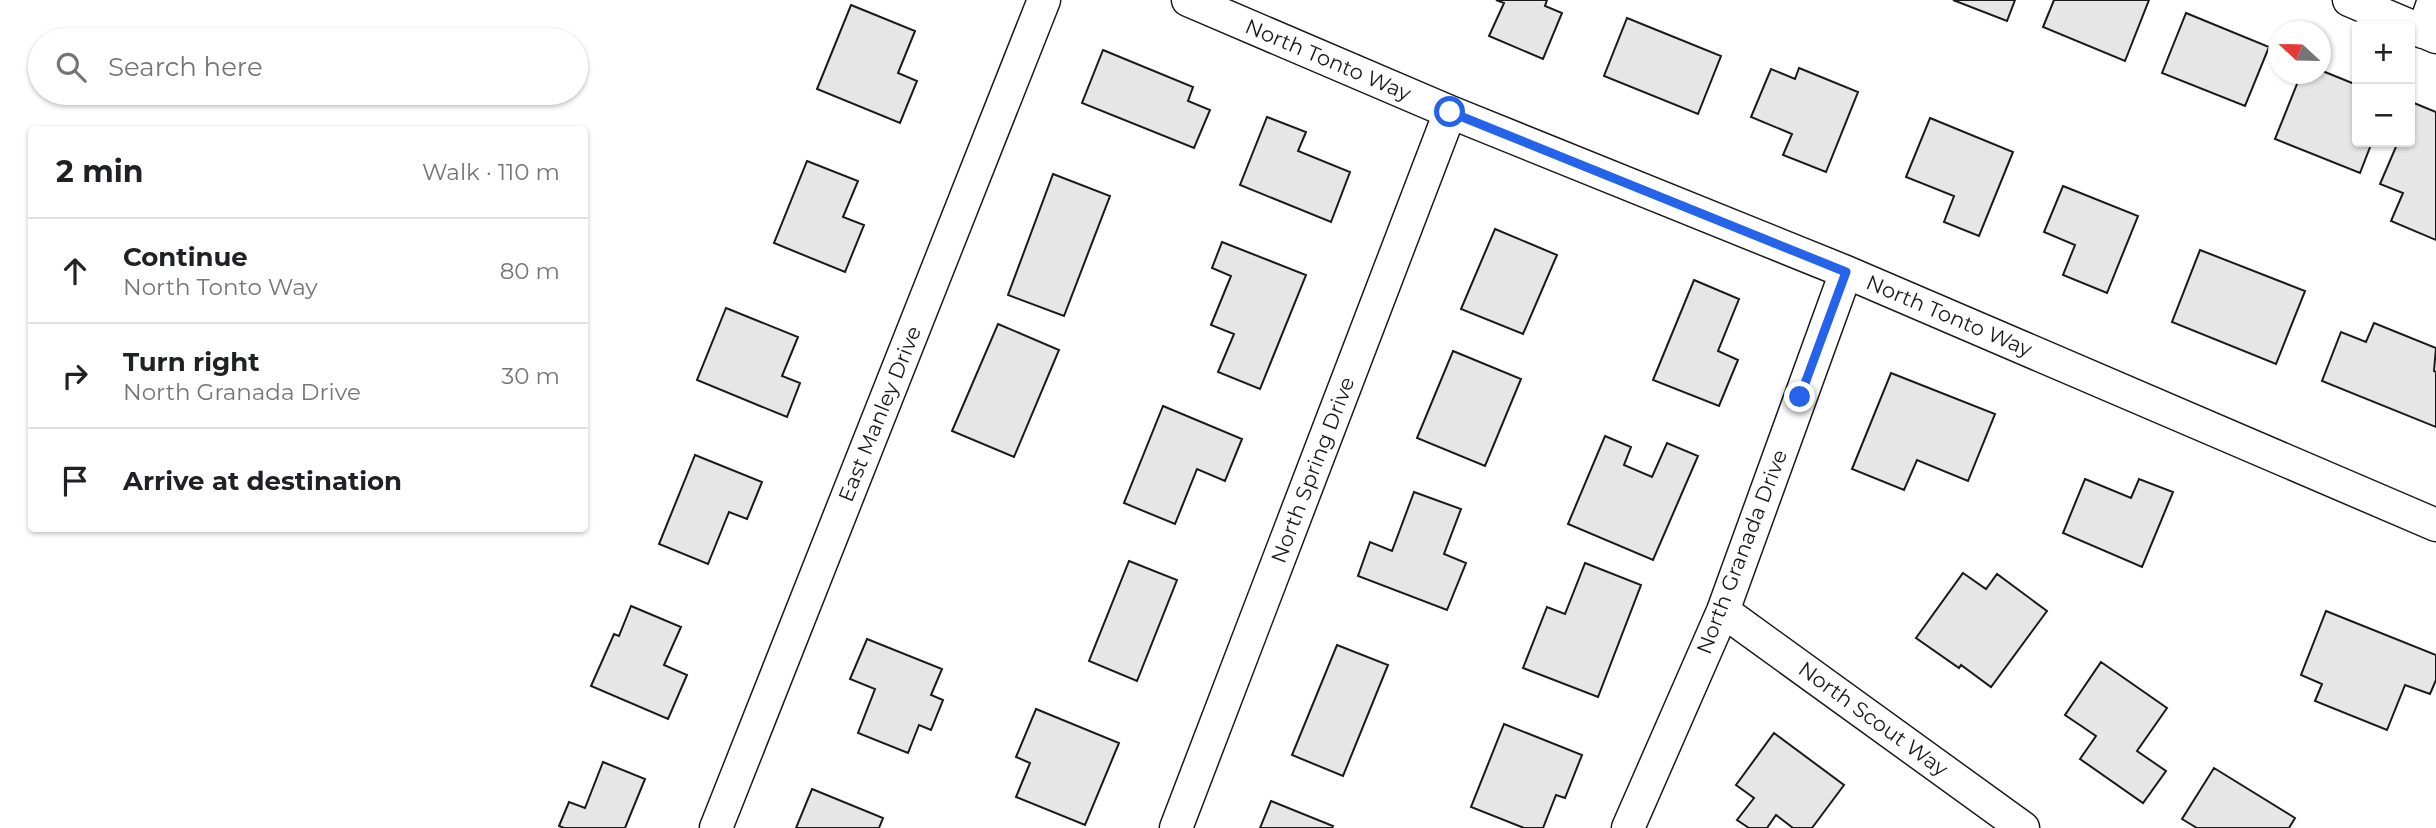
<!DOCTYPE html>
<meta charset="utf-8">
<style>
body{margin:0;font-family:Montserrat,sans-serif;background:#f2f2f2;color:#202124}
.controls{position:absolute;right:21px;top:21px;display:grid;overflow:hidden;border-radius:7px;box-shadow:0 2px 5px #0004}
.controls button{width:63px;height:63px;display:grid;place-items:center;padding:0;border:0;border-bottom:2px solid #e0e0e0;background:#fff;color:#202124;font:35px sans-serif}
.compass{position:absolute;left:2268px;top:21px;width:63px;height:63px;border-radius:50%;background:#fff;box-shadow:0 2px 5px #0004;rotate:292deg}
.stop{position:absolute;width:21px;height:21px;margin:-16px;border:5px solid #2563eb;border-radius:50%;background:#fff}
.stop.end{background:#2563eb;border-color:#fff;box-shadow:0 2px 7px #0008}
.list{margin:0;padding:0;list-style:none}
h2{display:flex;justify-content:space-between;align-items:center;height:91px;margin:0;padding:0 28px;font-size:30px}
h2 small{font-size:23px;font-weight:400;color:#757577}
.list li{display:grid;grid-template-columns:46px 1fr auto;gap:21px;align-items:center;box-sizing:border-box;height:105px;padding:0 28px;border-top:2px solid #e0e0e0}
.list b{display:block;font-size:26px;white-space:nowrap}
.list p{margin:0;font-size:23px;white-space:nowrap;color:#757577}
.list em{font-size:23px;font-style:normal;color:#757577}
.icon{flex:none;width:38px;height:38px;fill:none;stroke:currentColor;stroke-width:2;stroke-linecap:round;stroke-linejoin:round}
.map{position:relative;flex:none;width:2436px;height:828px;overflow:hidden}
.search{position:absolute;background:#fff;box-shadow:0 2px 5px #0004;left:28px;top:28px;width:560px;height:77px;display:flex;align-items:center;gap:18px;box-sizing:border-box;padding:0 24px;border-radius:38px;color:#757577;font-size:26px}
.panel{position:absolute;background:#fff;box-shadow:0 2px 5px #0004;left:28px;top:126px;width:560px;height:406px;border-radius:7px}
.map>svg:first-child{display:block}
.building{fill:#e6e6e6;stroke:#1a1a1a;stroke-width:2}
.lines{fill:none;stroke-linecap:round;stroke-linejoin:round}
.street-casing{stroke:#1a1a1a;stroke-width:35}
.street{stroke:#fff;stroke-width:32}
.route{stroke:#2563eb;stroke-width:9}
.labels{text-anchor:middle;stroke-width:5;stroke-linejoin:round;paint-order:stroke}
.street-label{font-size:21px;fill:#1a1a1a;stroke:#fff}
</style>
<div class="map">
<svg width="2436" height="828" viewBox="0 0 2436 828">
<rect width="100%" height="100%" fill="#fff"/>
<path class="building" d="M 1496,0 L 1547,0 L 1545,6 L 1562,13 L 1543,59 L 1489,36 L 1504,3 Z
M 1953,0 L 2015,0 L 2007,21 Z
M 2054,0 L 2149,0 L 2125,61 L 2043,27 Z
M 851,5 L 915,31 L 898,73 L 917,81 L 900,123 L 817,89 Z
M 2186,13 L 2269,47 L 2245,106 L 2162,73 Z
M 1627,18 L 1721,56 L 1698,114 L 1604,76 Z
M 1103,50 L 1193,87 L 1188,101 L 1210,110 L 1194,148 L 1082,103 Z
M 1799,68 L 1858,92 L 1826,172 L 1783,155 L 1792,134 L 1751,117 L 1771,69 L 1795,79 Z
M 2320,70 L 2357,85 L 2357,142 L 2372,142 L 2360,173 L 2275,139 L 2301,74 L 2320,74 Z
M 2414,103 L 2436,112 L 2436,240 L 2391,221 L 2403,193 L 2380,184 L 2398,142 L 2410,142 L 2410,113 Z
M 1267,117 L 1306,132 L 1298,151 L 1350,172 L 1331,222 L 1240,185 Z
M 1930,118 L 2013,152 L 1979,236 L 1944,222 L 1954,196 L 1906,177 Z
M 807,161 L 858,181 L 843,217 L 864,225 L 845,272 L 774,243 Z
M 1053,174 L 1110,196 L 1064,316 L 1008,295 Z
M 2063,186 L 2138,216 L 2107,293 L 2063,275 L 2075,245 L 2044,232 Z
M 1495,229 L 1557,255 L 1523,334 L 1461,309 Z
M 1222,242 L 1306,275 L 1260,389 L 1218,372 L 1234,334 L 1211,325 L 1231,276 L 1212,268 Z
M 2200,250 L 2305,291 L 2276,364 L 2172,322 Z
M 1694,280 L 1739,299 L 1718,351 L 1738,360 L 1719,406 L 1653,380 Z
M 726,308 L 798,337 L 782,376 L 800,383 L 787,417 L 697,380 Z
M 2374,323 L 2436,348 L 2434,371 L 2436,372 L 2436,427 L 2322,381 L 2341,332 L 2366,342 Z
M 998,324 L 1059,350 L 1014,457 L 952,431 Z
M 1453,351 L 1521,379 L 1485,466 L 1417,438 Z
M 1891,373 L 1995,414 L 1968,481 L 1917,460 L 1904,490 L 1852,469 Z
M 1163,406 L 1242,439 L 1225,481 L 1197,469 L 1175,524 L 1124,503 Z
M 1605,436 L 1631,447 L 1624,465 L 1652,477 L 1667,443 L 1698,456 L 1653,560 L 1568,524 Z
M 695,455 L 762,482 L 747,519 L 729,512 L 708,564 L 659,544 Z
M 2085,479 L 2131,498 L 2139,479 L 2173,492 L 2142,567 L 2063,533 Z
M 1414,492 L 1461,509 L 1444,554 L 1466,563 L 1447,610 L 1358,576 L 1370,542 L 1392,551 Z
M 1129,561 L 1177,580 L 1137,681 L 1089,661 Z
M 1585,563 L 1641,585 L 1598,697 L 1523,668 L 1547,607 L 1565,614 Z
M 1963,573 L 1986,589 L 1997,574 L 2047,611 L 1991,687 L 1961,665 L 1959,668 L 1916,638 Z
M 631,606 L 681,627 L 664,665 L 687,675 L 668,719 L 591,686 L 614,634 L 619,636 Z
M 2326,611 L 2436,655 L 2436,680 L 2430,694 L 2405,685 L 2387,730 L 2315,701 L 2322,684 L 2301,675 Z
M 867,639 L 942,669 L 931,695 L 943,700 L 931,730 L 919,725 L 908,753 L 858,733 L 875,689 L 850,679 Z
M 1337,645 L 1388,665 L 1343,776 L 1292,755 Z
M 2101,662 L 2167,708 L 2137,751 L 2166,771 L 2143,803 L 2080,759 L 2096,736 L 2065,715 Z
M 1036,709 L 1119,743 L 1085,825 L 1016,797 L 1030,763 L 1016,757 Z
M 1504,724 L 1582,755 L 1565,798 L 1556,795 L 1543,828 L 1524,828 L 1471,807 Z
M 1774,733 L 1844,785 L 1812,828 L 1793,828 L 1776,815 L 1767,828 L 1749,828 L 1737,820 L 1754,798 L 1736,785 Z
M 603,762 L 645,779 L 625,828 L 564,828 L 559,826 L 569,802 L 585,808 Z
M 2214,768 L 2295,818 L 2289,828 L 2197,828 L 2182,819 Z
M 812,789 L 883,818 L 879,828 L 796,828 Z
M 1271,801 L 1333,826 L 1332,828 L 1260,828 Z"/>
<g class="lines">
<defs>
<path id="street" d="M 1188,0 L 1450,112 L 1846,272 L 2436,525
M 2349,0 L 2436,37
M 2423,32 L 2434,0
M 1723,611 L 2023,828
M 716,828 L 1044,0
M 1176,828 L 1450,112
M 1628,828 L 1723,611 L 1846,272"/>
</defs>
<use href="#street" class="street-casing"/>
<use href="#street" class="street"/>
</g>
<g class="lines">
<path class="route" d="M 1450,112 L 1846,272 L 1800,397"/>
</g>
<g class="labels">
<g class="street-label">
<text transform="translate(1328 60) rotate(23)" y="7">North Tonto Way</text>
<text transform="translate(1949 316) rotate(23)" y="7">North Tonto Way</text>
<text transform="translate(880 414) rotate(-68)" y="7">East Manley Drive</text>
<text transform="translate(1313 470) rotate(-69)" y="7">North Spring Drive</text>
<text transform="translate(1742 552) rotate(-69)" y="7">North Granada Drive</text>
<text transform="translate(1873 719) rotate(36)" y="7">North Scout Way</text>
</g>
</g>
</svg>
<div class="controls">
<button>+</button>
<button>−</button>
</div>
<svg class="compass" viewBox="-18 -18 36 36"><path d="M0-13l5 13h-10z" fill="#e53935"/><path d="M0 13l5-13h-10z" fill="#757577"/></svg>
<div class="stop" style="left:1450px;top:112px"></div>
<div class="stop end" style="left:1800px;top:397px"></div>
<div class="search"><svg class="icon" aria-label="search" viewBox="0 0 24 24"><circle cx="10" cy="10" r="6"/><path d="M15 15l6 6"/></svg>Search here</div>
<section class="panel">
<h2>2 min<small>Walk · 110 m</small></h2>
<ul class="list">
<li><svg class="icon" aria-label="ahead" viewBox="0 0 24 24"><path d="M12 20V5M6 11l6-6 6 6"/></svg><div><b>Continue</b><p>North Tonto Way</p></div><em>80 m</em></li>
<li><svg class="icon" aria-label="right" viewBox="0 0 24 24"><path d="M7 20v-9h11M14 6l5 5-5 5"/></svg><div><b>Turn right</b><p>North Granada Drive</p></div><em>30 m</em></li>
<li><svg class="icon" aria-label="arrive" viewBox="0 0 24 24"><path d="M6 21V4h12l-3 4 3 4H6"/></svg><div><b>Arrive at destination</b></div></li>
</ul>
</section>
</div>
